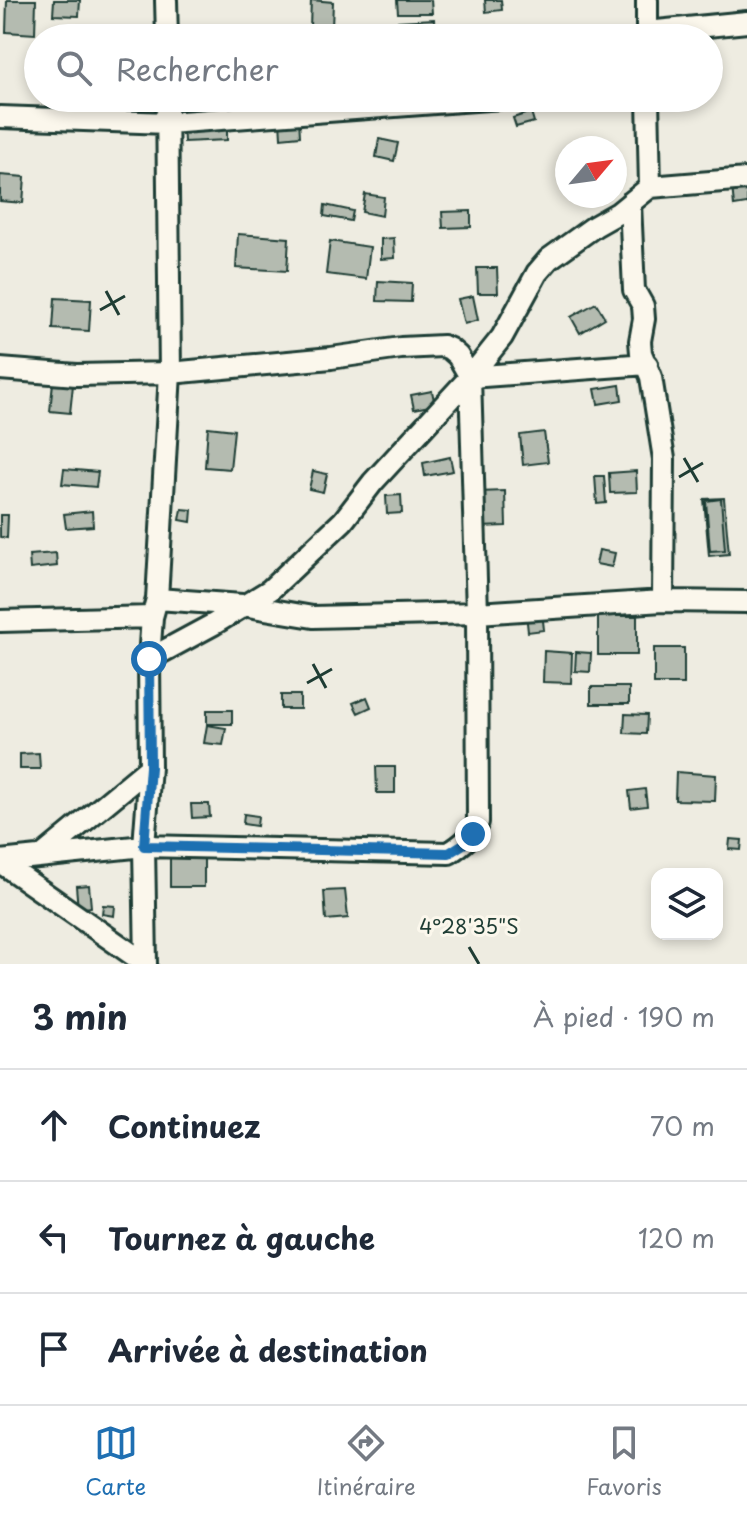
<!DOCTYPE html>
<html lang="fr">
<meta charset="utf-8">
<style>
body{margin:0;font-family:"Playpen Sans",sans-serif;background:#f6f6f7;color:#1f2937}
.controls{position:absolute;right:24px;bottom:24px;display:grid;overflow:hidden;border-radius:16px;box-shadow:0 4px 12px #0003}
.controls button{width:72px;height:72px;display:grid;place-items:center;padding:0;border:0;border-bottom:2px solid #e0e1e3;background:#fff;color:#1f2937;font:40px sans-serif}
.compass{position:absolute;left:555px;top:136px;width:72px;height:72px;border-radius:50%;background:#fff;box-shadow:0 4px 12px #0003;rotate:61deg}
.stop{position:absolute;width:24px;height:24px;margin:-18px;border:6px solid #1f6fb2;border-radius:50%;background:#fff}
.stop.end{background:#1f6fb2;border-color:#fff;box-shadow:0 2px 8px #0008}
.list{margin:0;padding:0;list-style:none}
h2{display:flex;justify-content:space-between;align-items:center;height:104px;margin:0;padding:0 32px;font-size:34px}
h2 small{font-size:26px;font-weight:400;color:#747a83}
.list li{display:grid;grid-template-columns:52px 1fr auto;gap:24px;align-items:center;box-sizing:border-box;height:112px;padding:0 32px;border-top:2px solid #e0e1e3}
.list b{display:block;font-size:30px;white-space:nowrap}
.list em{font-size:26px;font-style:normal;color:#747a83}
.icon{flex:none;width:44px;height:44px;fill:none;stroke:currentColor;stroke-width:2;stroke-linecap:round;stroke-linejoin:round}
.map{position:relative;flex:none;width:747px;height:964px;overflow:hidden}
.search{position:absolute;background:#fff;box-shadow:0 4px 12px #0003;left:24px;right:24px;top:24px;height:88px;display:flex;align-items:center;gap:20px;box-sizing:border-box;padding:0 28px;border-radius:44px;color:#747a83;font-size:30px}
.sheet{height:440px;background:#fff}
nav{display:flex;justify-content:space-around;align-items:center;box-sizing:border-box;height:112px;border-top:2px solid #e0e1e3;background:#fff;font-size:22px;color:#747a83}
nav a{display:grid;justify-items:center;gap:4px}
nav .on{color:#1f6fb2}
.map>svg:first-child{display:block}
.building{fill:#b4bbb0;stroke:#1f3d34;stroke-width:2}
.lines{fill:none;stroke-linecap:round;stroke-linejoin:round}
.minor-casing{stroke:#1f3d34;stroke-width:26}
.minor{stroke:#fbf7ec;stroke-width:20}
.route{stroke:#1f6fb2;stroke-width:10}
.ticks{fill:none;stroke:#1f3d34;stroke-width:3}
.ticks-label{font-size:20px;text-anchor:middle;fill:#1f3d34;stroke:#fbf7ec;stroke-width:6;stroke-linejoin:round;paint-order:stroke}
</style>
<div class="map">
<svg width="747" height="964" viewBox="0 0 747 964">
<rect width="100%" height="100%" fill="#eeece1"/>
<filter id="ink" filterUnits="userSpaceOnUse"><feTurbulence type="fractalNoise" baseFrequency=".0125" numOctaves="2"/><feDisplacementMap in="SourceGraphic" scale="16" xChannelSelector="R" yChannelSelector="G"/><feConvolveMatrix kernelMatrix="1 2 1 2 8 2 1 2 1" color-interpolation-filters="sRGB"/></filter>
<g filter="url(#ink)">
<path class="building" d="M 7,0 L 36,0 L 35,34 L 6,32 Z
M 54,0 L 80,0 L 79,16 L 53,15 Z
M 311,0 L 333,2 L 332,28 L 310,27 Z
M 397,0 L 431,0 L 432,13 L 398,13 Z
M 485,0 L 501,0 L 502,10 L 486,12 Z
M 434,19 L 435,38 L 399,38 L 398,21 Z
M 531,112 L 534,122 L 516,127 L 513,118 Z
M 299,119 L 300,136 L 281,138 L 280,120 Z
M 227,122 L 227,140 L 184,142 L 183,124 Z
M 379,139 L 398,143 L 394,161 L 376,157 Z
M 0,175 L 25,177 L 23,203 L 0,201 Z
M 747,183 L 747,204 L 734,206 L 732,185 Z
M 365,194 L 384,197 L 382,216 L 362,212 Z
M 325,205 L 353,211 L 351,221 L 324,216 Z
M 471,211 L 471,227 L 443,228 L 442,212 Z
M 238,234 L 289,238 L 287,271 L 236,268 Z
M 394,238 L 395,258 L 381,259 L 381,239 Z
M 330,241 L 370,247 L 366,279 L 326,274 Z
M 477,268 L 497,268 L 498,293 L 478,293 Z
M 378,281 L 412,283 L 411,302 L 377,301 Z
M 473,296 L 478,320 L 464,324 L 458,299 Z
M 55,298 L 91,300 L 89,331 L 53,329 Z
M 596,303 L 605,318 L 580,333 L 571,317 Z
M 53,383 L 73,385 L 70,413 L 50,411 Z
M 620,385 L 622,400 L 598,404 L 595,389 Z
M 432,391 L 435,405 L 414,409 L 411,395 Z
M 208,427 L 234,430 L 230,469 L 205,467 Z
M 544,432 L 548,462 L 523,465 L 520,435 Z
M 450,457 L 453,471 L 425,476 L 423,463 Z
M 64,469 L 98,472 L 96,487 L 62,484 Z
M 313,471 L 327,474 L 323,492 L 309,489 Z
M 636,471 L 637,492 L 610,493 L 609,473 Z
M 595,476 L 604,476 L 606,503 L 597,504 Z
M 505,491 L 506,526 L 480,527 L 478,492 Z
M 401,495 L 402,513 L 387,514 L 386,496 Z
M 724,498 L 729,554 L 709,556 L 704,499 Z
M 721,499 L 725,550 L 710,551 L 706,501 Z
M 182,509 L 192,510 L 191,522 L 180,520 Z
M 92,511 L 93,526 L 66,528 L 64,514 Z
M 0,515 L 8,515 L 7,538 L 0,537 Z
M 599,550 L 615,553 L 612,567 L 596,564 Z
M 56,553 L 57,566 L 30,569 L 29,555 Z
M 542,611 L 544,630 L 528,632 L 526,613 Z
M 598,616 L 637,616 L 637,655 L 598,655 Z
M 654,648 L 684,648 L 684,684 L 654,684 Z
M 544,651 L 572,653 L 571,683 L 543,682 Z
M 576,652 L 591,653 L 590,672 L 575,671 Z
M 591,687 L 629,687 L 629,704 L 591,704 Z
M 281,695 L 300,695 L 300,709 L 281,709 Z
M 367,697 L 371,707 L 358,713 L 353,703 Z
M 207,710 L 232,710 L 232,724 L 207,724 Z
M 625,714 L 647,715 L 646,734 L 624,733 Z
M 207,725 L 226,728 L 223,745 L 204,743 Z
M 39,753 L 40,769 L 20,769 L 20,754 Z
M 376,767 L 395,767 L 395,793 L 377,793 Z
M 676,772 L 716,775 L 715,801 L 675,800 Z
M 645,789 L 647,806 L 631,808 L 629,791 Z
M 191,804 L 209,804 L 210,817 L 192,818 Z
M 244,814 L 258,816 L 257,826 L 243,824 Z
M 730,839 L 742,840 L 741,850 L 729,849 Z
M 170,855 L 204,856 L 204,887 L 170,887 Z
M 89,885 L 91,907 L 78,909 L 76,886 Z
M 345,890 L 348,918 L 326,920 L 324,891 Z
M 103,905 L 115,906 L 114,916 L 102,914 Z"/>
<g class="lines">
<defs>
<path id="minor" d="M 166,0 L 167,38
M 647,0 L 647,38
M 647,32 L 747,22
M 648,98 L 650,187
M 0,117 L 168,123 L 502,98
M 630,203 L 634,290 L 643,306 L 644,319 L 640,341 L 641,353 L 651,377 L 664,459 L 663,601
M 0,369 L 77,375 L 170,373 L 331,358 L 401,348 L 443,346 L 450,349 L 458,356 L 470,377 L 477,613 L 478,822 C 472,837 463,844 449,853 L 144,846 L 0,861
M 470,377 L 647,364
M 157,599 L 242,605 L 313,617 L 477,613 L 663,601 L 747,602
M 0,621 L 152,617
M 149,659 L 214,624 L 270,590 L 343,521 L 373,482 L 470,377 L 502,337 L 537,273 L 549,259 L 595,226 L 618,213 L 650,187 L 747,179
M 42,856 L 150,767
M 0,862 L 146,964
M 146,964 L 144,846 L 150,767 L 149,659 L 152,617 L 157,599 L 170,373 L 167,98"/>
</defs>
<use href="#minor" class="minor-casing"/>
<use href="#minor" class="minor"/>
</g>
</g>
<g class="lines" filter="url(#ink)">
<path class="route" d="M 149,659 L 150,767 L 144,846 L 449,853 L 465,843 L 473,834"/>
</g>
<path class="ticks" d="M 106,291 L 119,315M 100,310 L 125,296M 684,458 L 698,482M 679,477 L 703,463M 313,664 L 326,688M 307,683 L 332,669M 469,947 L 479,964"/>
<g class="ticks-label">
<text x="469" y="934">4°28'35"S</text>
</g>
</svg>
<div class="controls">
<button><svg class="icon" aria-label="layers" viewBox="0 0 24 24"><path d="M12 4l9 5-9 5-9-5zM3 14l9 5 9-5"/></svg></button>
</div>
<svg class="compass" viewBox="-18 -18 36 36"><path d="M0-13l5 13h-10z" fill="#e53935"/><path d="M0 13l5-13h-10z" fill="#747a83"/></svg>
<div class="stop" style="left:149px;top:659px"></div>
<div class="stop end" style="left:473px;top:834px"></div>
<div class="search"><svg class="icon" aria-label="search" viewBox="0 0 24 24"><circle cx="10" cy="10" r="6"/><path d="M15 15l6 6"/></svg>Rechercher</div>
</div>
<section class="sheet">
<h2>3 min<small>À pied · 190 m</small></h2>
<ul class="list">
<li><svg class="icon" aria-label="ahead" viewBox="0 0 24 24"><path d="M12 20V5M6 11l6-6 6 6"/></svg><div><b>Continuez</b></div><em>70 m</em></li>
<li><svg class="icon" aria-label="left" viewBox="0 0 24 24"><path d="M17 20v-9H6M10 6l-5 5 5 5"/></svg><div><b>Tournez à gauche</b></div><em>120 m</em></li>
<li><svg class="icon" aria-label="arrive" viewBox="0 0 24 24"><path d="M6 21V4h12l-3 4 3 4H6"/></svg><div><b>Arrivée à destination</b></div></li>
</ul>
</section>
<nav>
<a class="on"><svg class="icon" aria-label="map" viewBox="0 0 24 24"><path d="M3 6l6-2 6 2 6-2v14l-6 2-6-2-6 2zM9 4v14M15 6v14"/></svg>Carte</a>
<a><svg class="icon" aria-label="directions" viewBox="0 0 24 24"><path d="M12 3l9 9-9 9-9-9zM9 14v-3h6M13 9l2 2-2 2"/></svg>Itinéraire</a>
<a><svg class="icon" aria-label="saved" viewBox="0 0 24 24"><path d="M7 4h10v16l-5-4-5 4z"/></svg>Favoris</a>
</nav>
